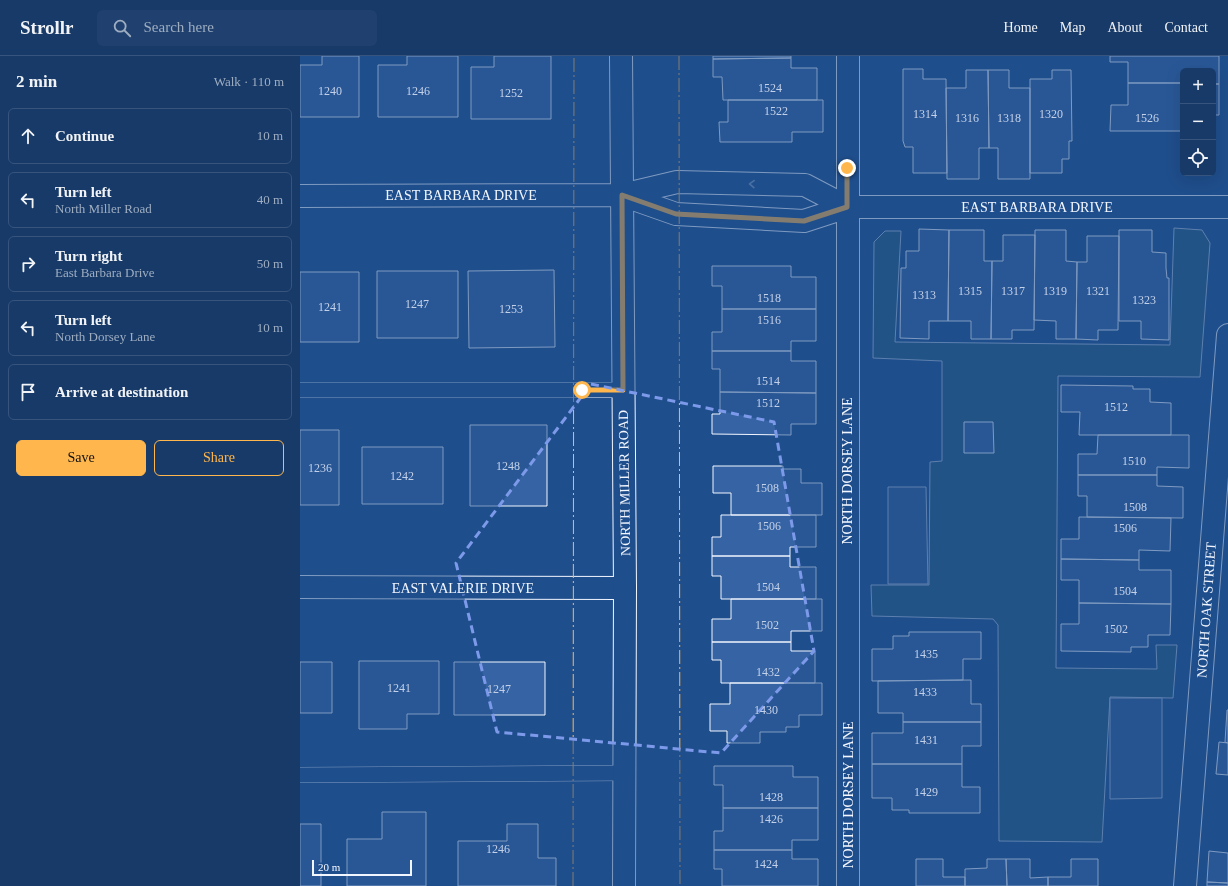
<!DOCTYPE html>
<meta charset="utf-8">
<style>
body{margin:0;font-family:Georgia,serif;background:#20416f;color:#f1f3f6}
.controls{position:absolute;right:12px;top:12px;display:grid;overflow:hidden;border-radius:6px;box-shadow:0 4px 16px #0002}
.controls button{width:36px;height:36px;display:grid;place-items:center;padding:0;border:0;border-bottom:1px solid #36547d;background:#173a69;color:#f1f3f6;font:20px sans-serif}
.scale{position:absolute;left:12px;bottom:10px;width:100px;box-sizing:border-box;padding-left:4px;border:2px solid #f2f6ff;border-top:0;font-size:11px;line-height:14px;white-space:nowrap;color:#f2f6ff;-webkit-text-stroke:3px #1f4e8c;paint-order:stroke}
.stop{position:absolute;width:12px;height:12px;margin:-9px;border:3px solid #ffb74d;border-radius:50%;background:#fff}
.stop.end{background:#ffb74d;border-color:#fff;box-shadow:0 1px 4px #0008}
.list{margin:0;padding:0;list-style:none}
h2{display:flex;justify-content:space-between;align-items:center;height:52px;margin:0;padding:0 16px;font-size:17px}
h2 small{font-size:13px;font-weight:400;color:#9eadc0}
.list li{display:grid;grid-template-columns:26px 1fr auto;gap:12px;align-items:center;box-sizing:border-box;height:56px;margin:0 8px 8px;padding:0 8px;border:1px solid #36547d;border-radius:6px}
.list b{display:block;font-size:15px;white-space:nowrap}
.list p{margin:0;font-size:13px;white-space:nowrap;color:#9eadc0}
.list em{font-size:13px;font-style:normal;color:#9eadc0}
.actions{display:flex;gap:8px;padding:12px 16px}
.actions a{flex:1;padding:9px 0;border:1px solid #ffb74d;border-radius:6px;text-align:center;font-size:14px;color:#ffb74d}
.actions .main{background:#ffb74d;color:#111}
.icon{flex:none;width:22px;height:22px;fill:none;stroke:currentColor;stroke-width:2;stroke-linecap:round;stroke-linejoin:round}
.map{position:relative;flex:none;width:928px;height:830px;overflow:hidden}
header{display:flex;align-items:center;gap:24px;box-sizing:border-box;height:56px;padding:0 20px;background:#173a69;border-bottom:1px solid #36547d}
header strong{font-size:19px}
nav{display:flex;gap:22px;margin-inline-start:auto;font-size:14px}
.search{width:280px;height:36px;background:#20416f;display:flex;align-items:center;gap:10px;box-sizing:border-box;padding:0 14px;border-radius:6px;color:#9eadc0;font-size:15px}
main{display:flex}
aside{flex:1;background:#173a69}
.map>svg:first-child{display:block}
.green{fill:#245a82;stroke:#a8bbd7}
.parking{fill:#305b95;stroke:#a8bbd7}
.building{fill:#3563a3;stroke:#f2f6ff}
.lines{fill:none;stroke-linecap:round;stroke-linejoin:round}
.lane-casing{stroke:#f2f6ff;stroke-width:16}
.street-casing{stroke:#f2f6ff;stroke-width:24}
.secondary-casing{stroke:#f2f6ff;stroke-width:24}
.lane{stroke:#1f4e8c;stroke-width:15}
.street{stroke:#1f4e8c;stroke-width:22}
.secondary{stroke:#1f4e8c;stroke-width:22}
.power{stroke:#ffb74d;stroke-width:1;stroke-dasharray:14 3 2 3;stroke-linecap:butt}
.oneway{stroke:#7e9ac0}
.route{stroke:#ffb74d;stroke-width:5}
.marked{fill:none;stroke:#7d9aea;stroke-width:3;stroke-dasharray:8 5;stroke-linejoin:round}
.labels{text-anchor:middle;stroke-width:3;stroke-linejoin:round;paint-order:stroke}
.number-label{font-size:12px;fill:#c3d1e8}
.street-label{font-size:14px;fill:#f2f6ff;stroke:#1f4e8c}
</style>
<header>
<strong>Strollr</strong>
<div class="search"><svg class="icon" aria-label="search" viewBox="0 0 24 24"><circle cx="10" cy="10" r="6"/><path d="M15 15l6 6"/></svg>Search here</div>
<nav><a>Home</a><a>Map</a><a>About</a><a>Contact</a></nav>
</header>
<main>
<aside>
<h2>2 min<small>Walk · 110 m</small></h2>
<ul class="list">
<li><svg class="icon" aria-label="ahead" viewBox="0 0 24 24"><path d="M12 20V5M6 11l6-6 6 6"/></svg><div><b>Continue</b></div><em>10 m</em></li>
<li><svg class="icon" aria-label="left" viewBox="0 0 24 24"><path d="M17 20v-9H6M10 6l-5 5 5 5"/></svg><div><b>Turn left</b><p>North Miller Road</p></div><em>40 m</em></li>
<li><svg class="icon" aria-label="right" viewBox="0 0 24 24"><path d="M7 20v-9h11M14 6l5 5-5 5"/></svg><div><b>Turn right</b><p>East Barbara Drive</p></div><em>50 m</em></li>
<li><svg class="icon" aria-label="left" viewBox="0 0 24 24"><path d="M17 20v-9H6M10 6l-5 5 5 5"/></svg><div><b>Turn left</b><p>North Dorsey Lane</p></div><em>10 m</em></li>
<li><svg class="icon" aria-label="arrive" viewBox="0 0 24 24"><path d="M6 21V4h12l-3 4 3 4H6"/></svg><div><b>Arrive at destination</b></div></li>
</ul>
<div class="actions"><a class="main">Save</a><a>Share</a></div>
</aside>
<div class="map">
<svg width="928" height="830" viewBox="0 0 928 830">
<rect width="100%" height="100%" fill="#1f4e8c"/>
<path class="green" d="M 874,172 L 902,174 L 910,187 L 900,321 L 758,320 L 756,612 L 857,613 L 856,589 L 877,589 L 873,642 L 810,641 L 802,786 L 699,785 L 698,569 L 693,563 L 572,560 L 571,529 L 629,529 L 630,406 L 642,405 L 642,305 L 573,302 L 574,186 L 585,175 L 601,175 L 595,286 L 870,289 Z"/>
<path class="parking" d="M 588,431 L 626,431 L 628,528 L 588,528 Z
M 810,642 L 862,642 L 862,742 L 810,743 Z"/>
<path class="building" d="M 22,0 L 59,0 L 59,61 L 0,61 L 0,9 L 22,9 Z
M 107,0 L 158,0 L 158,61 L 78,61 L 78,9 L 107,9 Z
M 194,0 L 251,0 L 251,63 L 171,63 L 171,11 L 194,11 Z
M 413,0 L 491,0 L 491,2 L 413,3 Z
M 810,0 L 919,0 L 919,28 L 913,28 L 913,15 L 883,15 L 883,27 L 828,27 L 828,6 L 810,6 Z
M 491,2 L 491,12 L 517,12 L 517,44 L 423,44 L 422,21 L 413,21 L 413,3 Z
M 603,13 L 623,13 L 623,23 L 646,23 L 647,117 L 613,117 L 613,91 L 605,91 L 603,85 Z
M 666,14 L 688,14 L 689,92 L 679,92 L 679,123 L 647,123 L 646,32 L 666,32 Z
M 688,14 L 709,14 L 709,32 L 730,32 L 730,123 L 698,123 L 698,92 L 689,92 Z
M 752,14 L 771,14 L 772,85 L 769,85 L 769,103 L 762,103 L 762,117 L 730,117 L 730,23 L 752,23 Z
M 828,27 L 883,27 L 883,75 L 810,75 L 811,49 L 828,49 Z
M 913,28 L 919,28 L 919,59 L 913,59 Z
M 428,44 L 523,44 L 523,76 L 492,76 L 492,86 L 420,86 L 419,66 L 428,66 Z
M 619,173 L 649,174 L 648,265 L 629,265 L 629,283 L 600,282 L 601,212 L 606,212 L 606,195 L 619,195 Z
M 649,174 L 684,174 L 684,205 L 692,205 L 691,283 L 671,283 L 671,265 L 648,265 Z
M 735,174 L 766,174 L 766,205 L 777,206 L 776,283 L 756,283 L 756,265 L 734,264 Z
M 819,174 L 852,174 L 852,196 L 866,197 L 866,212 L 867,222 L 869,222 L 869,284 L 841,283 L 841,265 L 819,265 Z
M 703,179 L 735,179 L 734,274 L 712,274 L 712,283 L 691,283 L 692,205 L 703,205 Z
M 787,180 L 819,180 L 818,274 L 798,274 L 798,284 L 776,283 L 777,206 L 787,206 Z
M 412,210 L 491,210 L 491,221 L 516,221 L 516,253 L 422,253 L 422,230 L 412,230 Z
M 254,214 L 255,291 L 169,292 L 168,215 Z
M 77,215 L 158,215 L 158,282 L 77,282 Z
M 0,216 L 59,216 L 59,286 L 0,286 Z
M 422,253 L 516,253 L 516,285 L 491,285 L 491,295 L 412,295 L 412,276 L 422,276 Z
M 412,295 L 491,295 L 491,305 L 516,305 L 516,337 L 420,336 L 420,313 L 412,313 Z
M 761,329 L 833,330 L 833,333 L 850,333 L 850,346 L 871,347 L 871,379 L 779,379 L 780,356 L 761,356 Z
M 420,336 L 516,337 L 516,368 L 491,368 L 491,379 L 412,378 L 412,358 L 420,358 Z
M 664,366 L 693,366 L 694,397 L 664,397 Z
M 170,369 L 247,369 L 247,450 L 170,450 Z
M 0,374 L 39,374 L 39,449 L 0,449 Z
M 798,379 L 889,379 L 889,412 L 857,411 L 857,419 L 778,419 L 778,398 L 797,398 Z
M 62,391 L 143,391 L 143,448 L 62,448 Z
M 413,410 L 483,410 L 483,413 L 501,413 L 501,427 L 522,427 L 522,459 L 431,459 L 431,437 L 413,437 Z
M 778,419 L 857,419 L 857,430 L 883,431 L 883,462 L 787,461 L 787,440 L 778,440 Z
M 421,459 L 516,459 L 516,491 L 490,491 L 490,500 L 412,500 L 412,481 L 421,481 Z
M 779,461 L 871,462 L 870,495 L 839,494 L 839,504 L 761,503 L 761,483 L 779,483 Z
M 412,500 L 490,500 L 490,511 L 516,511 L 516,543 L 421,543 L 421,520 L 412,520 Z
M 761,503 L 839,504 L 839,514 L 871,514 L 871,548 L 779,547 L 779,524 L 761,524 Z
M 431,543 L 522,543 L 522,575 L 491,575 L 491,586 L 412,586 L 412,563 L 431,563 Z
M 779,547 L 871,548 L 870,579 L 848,579 L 848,591 L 831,591 L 831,596 L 761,595 L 761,568 L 779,568 Z
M 609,576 L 681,576 L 681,603 L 663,603 L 663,624 L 572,625 L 572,593 L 593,593 L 593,580 L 609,580 Z
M 412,586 L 491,586 L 491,595 L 515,595 L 515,627 L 421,627 L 421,604 L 412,604 Z
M 59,605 L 139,605 L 139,658 L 107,658 L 107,673 L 59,673 Z
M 0,606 L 32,606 L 32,657 L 0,657 Z
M 154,606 L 245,606 L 245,659 L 154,659 Z
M 671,624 L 671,648 L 681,648 L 681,666 L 603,666 L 603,657 L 578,657 L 578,625 Z
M 430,627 L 522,627 L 522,659 L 499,659 L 499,671 L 486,671 L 486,676 L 460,676 L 460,687 L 427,687 L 427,675 L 410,675 L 410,648 L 430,648 Z
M 927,654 L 928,654 L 928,687 L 925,686 Z
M 603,666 L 681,666 L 681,690 L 662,690 L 662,708 L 572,708 L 572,677 L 603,677 Z
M 919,686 L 928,687 L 928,719 L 916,718 Z
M 572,708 L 662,708 L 662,731 L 680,731 L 680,757 L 609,757 L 609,754 L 592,754 L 592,742 L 572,742 Z
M 414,710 L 493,710 L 493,721 L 518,721 L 518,752 L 423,752 L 423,729 L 414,729 Z
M 423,752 L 518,752 L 518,784 L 492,784 L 492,794 L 414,794 L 414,775 L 423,775 Z
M 82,756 L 126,756 L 126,830 L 47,830 L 47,783 L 82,783 Z
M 0,768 L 21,768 L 21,830 L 0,830 Z
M 207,768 L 238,768 L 238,802 L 256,802 L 256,830 L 158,830 L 158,785 L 207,785 Z
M 414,794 L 492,794 L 492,803 L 518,803 L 518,830 L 422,830 L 422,813 L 414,813 Z
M 909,795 L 928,797 L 928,827 L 907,826 Z
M 616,803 L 643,803 L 643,821 L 665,821 L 665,830 L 616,830 Z
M 687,803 L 706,803 L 707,830 L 665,830 L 665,813 L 687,812 Z
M 706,803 L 730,803 L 730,822 L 748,821 L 748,830 L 707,830 Z
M 771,803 L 798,803 L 798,830 L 748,830 L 748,821 L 771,821 Z
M 907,826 L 928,827 L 928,830 L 907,830 Z"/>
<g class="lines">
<defs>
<path id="lane" d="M 0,334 L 323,334
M 0,719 L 325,717"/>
<path id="street" d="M 322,139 L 376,158 L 504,165 L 547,151 L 928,151
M 0,140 L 322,139 L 377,126 L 505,129 L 547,151
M 0,531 L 325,532
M 548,830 L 548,0
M 885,830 L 928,279"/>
<path id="secondary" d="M 321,0 L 325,532 L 324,830"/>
</defs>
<use href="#lane" class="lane-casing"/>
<use href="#street" class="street-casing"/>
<use href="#secondary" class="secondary-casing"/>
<use href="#lane" class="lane"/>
<use href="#street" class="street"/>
<use href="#secondary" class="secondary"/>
<path class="power" d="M 379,0 L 380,830
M 273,830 L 274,0"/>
</g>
<defs><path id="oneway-chevron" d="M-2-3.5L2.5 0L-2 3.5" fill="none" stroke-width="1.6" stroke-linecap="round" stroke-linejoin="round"/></defs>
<use class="oneway" href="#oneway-chevron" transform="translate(452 128) rotate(-178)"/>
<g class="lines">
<path class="route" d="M 282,334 L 323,334 L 322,139 L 376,158 L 504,165 L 547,151 L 547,112"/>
</g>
<path d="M0 0H928V830H0ZM 291,328 L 474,366 L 514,595 L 421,697 L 197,676 L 156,507 Z" fill="#1f4e8c" fill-opacity=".55" fill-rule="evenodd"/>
<path class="marked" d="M 291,328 L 474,366 L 514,595 L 421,697 L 197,676 L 156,507 Z"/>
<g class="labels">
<g class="number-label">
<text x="470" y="36">1524</text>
<text x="30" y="39">1240</text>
<text x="118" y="39">1246</text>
<text x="211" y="41">1252</text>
<text x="476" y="59">1522</text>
<text x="625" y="62">1314</text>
<text x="751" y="62">1320</text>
<text x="667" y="66">1316</text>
<text x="709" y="66">1318</text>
<text x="847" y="66">1526</text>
<text x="670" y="239">1315</text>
<text x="713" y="239">1317</text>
<text x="755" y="239">1319</text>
<text x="798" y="239">1321</text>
<text x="624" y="243">1313</text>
<text x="469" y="246">1518</text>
<text x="844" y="248">1323</text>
<text x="117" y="252">1247</text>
<text x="30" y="255">1241</text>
<text x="211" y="257">1253</text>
<text x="469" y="268">1516</text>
<text x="468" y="329">1514</text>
<text x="468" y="351">1512</text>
<text x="816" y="355">1512</text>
<text x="834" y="409">1510</text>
<text x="208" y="414">1248</text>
<text x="20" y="416">1236</text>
<text x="102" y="424">1242</text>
<text x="467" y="436">1508</text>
<text x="835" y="455">1508</text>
<text x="469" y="474">1506</text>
<text x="825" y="476">1506</text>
<text x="468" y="535">1504</text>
<text x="825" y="539">1504</text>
<text x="467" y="573">1502</text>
<text x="816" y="577">1502</text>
<text x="626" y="602">1435</text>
<text x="468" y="620">1432</text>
<text x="99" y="636">1241</text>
<text x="199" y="637">1247</text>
<text x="625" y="640">1433</text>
<text x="466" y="658">1430</text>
<text x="626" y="688">1431</text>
<text x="626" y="740">1429</text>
<text x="471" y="745">1428</text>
<text x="471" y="767">1426</text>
<text x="198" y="797">1246</text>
<text x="466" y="812">1424</text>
</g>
<g class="street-label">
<text x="161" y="144">EAST BARBARA DRIVE</text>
<text x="737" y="156">EAST BARBARA DRIVE</text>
<text transform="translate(547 415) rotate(-90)" y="5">NORTH DORSEY LANE</text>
<text transform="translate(324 427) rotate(-91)" y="5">NORTH MILLER ROAD</text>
<text x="163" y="537">EAST VALERIE DRIVE</text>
<text transform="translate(906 554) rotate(-86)" y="5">NORTH OAK STREET</text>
<text transform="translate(548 739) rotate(-90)" y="5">NORTH DORSEY LANE</text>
</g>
</g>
</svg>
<div class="controls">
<button>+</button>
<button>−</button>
<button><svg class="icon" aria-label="locate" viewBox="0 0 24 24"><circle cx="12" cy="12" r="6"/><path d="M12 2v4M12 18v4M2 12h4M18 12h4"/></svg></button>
</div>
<div class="scale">20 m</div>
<div class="stop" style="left:282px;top:334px"></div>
<div class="stop end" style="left:547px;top:112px"></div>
</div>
</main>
